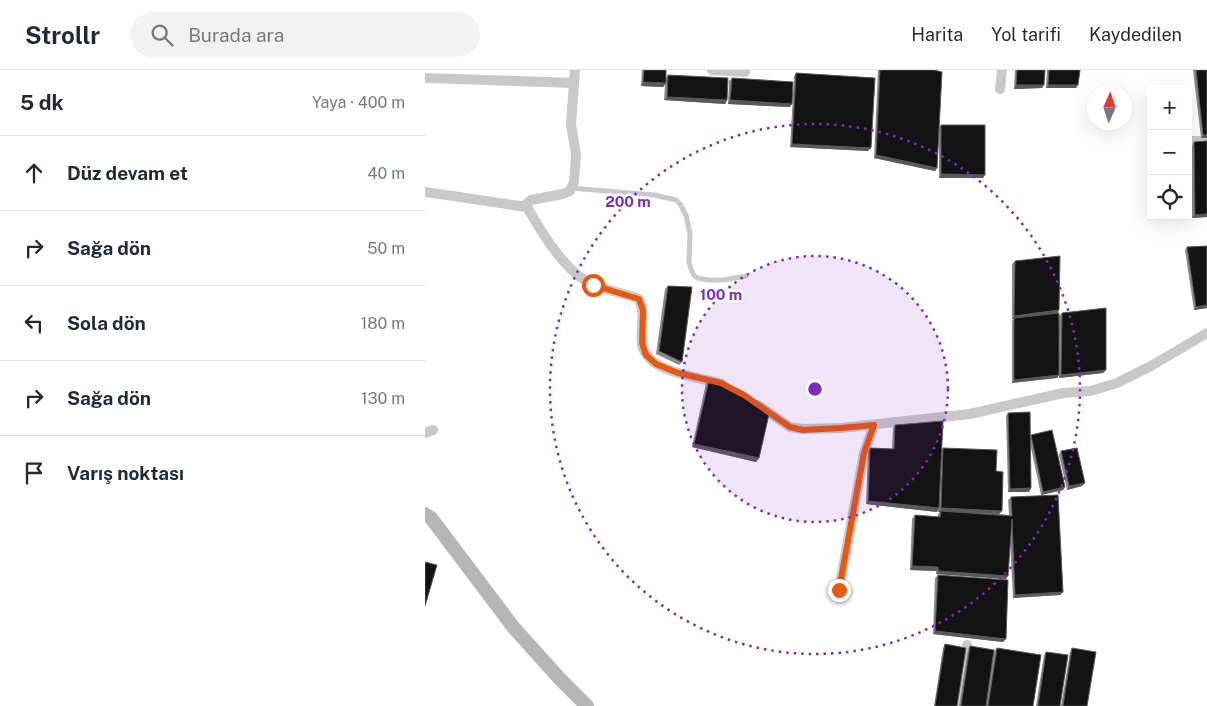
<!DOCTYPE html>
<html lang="tr">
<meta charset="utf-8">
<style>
body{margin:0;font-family:"Public Sans",sans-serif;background:#f2f2f3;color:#1f2937}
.controls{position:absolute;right:15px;top:15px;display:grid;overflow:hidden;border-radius:0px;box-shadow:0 5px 20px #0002}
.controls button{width:45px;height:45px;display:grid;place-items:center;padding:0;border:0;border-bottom:1px solid #e0e1e3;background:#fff;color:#1f2937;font:25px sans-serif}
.compass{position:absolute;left:662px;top:15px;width:45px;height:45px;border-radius:50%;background:#fff;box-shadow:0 5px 20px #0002;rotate:3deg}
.stop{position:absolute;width:15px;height:15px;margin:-11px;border:4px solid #ea580c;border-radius:50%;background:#fff}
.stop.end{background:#ea580c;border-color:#fff;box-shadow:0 1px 5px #0008}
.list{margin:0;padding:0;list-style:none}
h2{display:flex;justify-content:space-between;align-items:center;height:65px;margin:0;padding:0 20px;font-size:21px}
h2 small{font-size:16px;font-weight:400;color:#747a83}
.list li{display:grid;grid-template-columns:32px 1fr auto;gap:15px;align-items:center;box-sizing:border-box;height:75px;padding:0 20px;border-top:1px solid #e0e1e3}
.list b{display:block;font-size:19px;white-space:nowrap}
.list em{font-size:16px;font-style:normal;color:#747a83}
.icon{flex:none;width:28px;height:28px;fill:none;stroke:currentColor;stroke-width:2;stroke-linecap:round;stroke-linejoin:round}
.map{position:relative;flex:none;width:782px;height:636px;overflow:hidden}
header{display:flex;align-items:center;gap:30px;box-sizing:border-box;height:70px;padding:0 25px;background:#fff;border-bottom:1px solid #e0e1e3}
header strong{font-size:24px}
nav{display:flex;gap:28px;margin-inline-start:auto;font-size:18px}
.search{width:350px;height:45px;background:#f2f2f3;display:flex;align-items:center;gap:12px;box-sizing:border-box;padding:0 18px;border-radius:28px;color:#747a83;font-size:19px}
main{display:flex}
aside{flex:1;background:#fff}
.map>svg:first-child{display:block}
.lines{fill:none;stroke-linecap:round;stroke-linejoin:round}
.lane{stroke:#c9c9c9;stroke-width:5}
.street{stroke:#c9c9c9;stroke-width:10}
.secondary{stroke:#b6b6b6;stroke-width:14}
.wall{fill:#898989}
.shaded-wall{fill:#5a5a5a}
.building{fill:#131313;stroke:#5a5a5a}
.route{stroke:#ea580c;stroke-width:6}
.ring{fill:none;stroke:#7b2cbf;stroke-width:2.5;stroke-dasharray:2.5 5}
.centre{fill:#7b2cbf;stroke:#fff;stroke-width:2.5}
.ring-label{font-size:15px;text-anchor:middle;font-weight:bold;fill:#7b2cbf;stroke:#fff;stroke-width:5;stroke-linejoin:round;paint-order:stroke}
</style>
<header>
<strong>Strollr</strong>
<div class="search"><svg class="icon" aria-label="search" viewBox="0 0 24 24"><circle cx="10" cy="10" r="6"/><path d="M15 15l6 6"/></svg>Burada ara</div>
<nav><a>Harita</a><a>Yol tarifi</a><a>Kaydedilen</a></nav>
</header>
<main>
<aside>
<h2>5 dk<small>Yaya · 400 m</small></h2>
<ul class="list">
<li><svg class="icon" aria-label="ahead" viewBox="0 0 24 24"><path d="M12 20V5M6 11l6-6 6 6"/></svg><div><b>Düz devam et</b></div><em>40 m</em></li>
<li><svg class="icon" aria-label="right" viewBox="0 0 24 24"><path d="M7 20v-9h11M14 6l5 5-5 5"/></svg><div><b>Sağa dön</b></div><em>50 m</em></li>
<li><svg class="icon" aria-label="left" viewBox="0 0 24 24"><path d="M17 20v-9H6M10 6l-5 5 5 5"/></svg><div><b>Sola dön</b></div><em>180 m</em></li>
<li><svg class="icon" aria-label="right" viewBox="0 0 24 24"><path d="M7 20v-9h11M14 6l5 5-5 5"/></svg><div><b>Sağa dön</b></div><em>130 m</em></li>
<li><svg class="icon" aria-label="arrive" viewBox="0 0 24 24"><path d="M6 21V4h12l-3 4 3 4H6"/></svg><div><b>Varış noktası</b></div></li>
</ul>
</aside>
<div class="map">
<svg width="782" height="636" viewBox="0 0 782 636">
<rect width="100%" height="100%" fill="#fff"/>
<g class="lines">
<path class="lane" d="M 146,118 L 229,125 L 251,130 L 255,134 L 261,145 L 265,164 L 264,193 L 268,204 L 272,208 L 284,210 L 298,210 L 321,206"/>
<path class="street" d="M 287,0 L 320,2
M 0,8 L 149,13
M 575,19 L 577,0
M 764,71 L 782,71
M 0,122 L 102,137 C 117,163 141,204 169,215 C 184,221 199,223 214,229 C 215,233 217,236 217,240 C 219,251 215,264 217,275 C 224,304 273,306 297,314
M 99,136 L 106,130 L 138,124 L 145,121 L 149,112 L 151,85 L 146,54 L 150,0
M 333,335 L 365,357 L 378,359 L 416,358 L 545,344 L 638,323 L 665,321 L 692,313 L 726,296 L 782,263
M 0,363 L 8,360
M 414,520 L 439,383 L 449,355
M 532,636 L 542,575"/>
<path class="secondary" d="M 0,444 L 6,448 L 89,558 L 135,609 L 162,636"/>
</g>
<path class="wall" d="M 217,0 L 241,0 L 241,8 L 243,5 L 302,30 L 300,34 L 239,30 L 240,14 L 238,17 L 216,16 Z
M 453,0 L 509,0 L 514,58 L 516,55 L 558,108 L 514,108 L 514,62 L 512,98 L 510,101 L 449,88 Z
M 590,0 L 620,0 L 617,18 L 589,19 Z
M 622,0 L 655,0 L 653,15 L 651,18 L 621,18 Z
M 768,0 L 782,0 L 782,68 L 776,68 Z
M 371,3 L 443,81 L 365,77 L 369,6 Z
M 307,8 L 365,37 L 303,34 L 304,11 Z
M 782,71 L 782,147 L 767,148 L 767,76 L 769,72 Z
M 782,176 L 782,238 L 769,240 L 760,180 L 762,177 Z
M 590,191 L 633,243 L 634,305 L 632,308 L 587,313 L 587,251 L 589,249 L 587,249 L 587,194 Z
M 243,216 L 257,292 L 254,295 L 231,284 L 240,219 Z
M 637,243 L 681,300 L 678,303 L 634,308 L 634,246 Z
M 284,310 L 334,388 L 331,392 L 267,377 L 281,313 Z
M 583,343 L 605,365 L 640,417 L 638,420 L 616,425 L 606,378 L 606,418 L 604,422 L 583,422 L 581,346 Z
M 470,355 L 516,380 L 518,378 L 571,401 L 577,441 L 574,444 L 584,445 L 583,430 L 586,427 L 638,522 L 635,525 L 588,528 L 585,471 L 581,509 L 511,504 L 511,501 L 485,500 L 487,449 L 490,445 L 513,447 L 513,444 L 515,442 L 513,442 L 513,439 L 512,442 L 441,434 L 443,381 L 445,378 L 467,379 L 468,358 Z
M 636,381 L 657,416 L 642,420 L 634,385 Z
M 513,505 L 578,572 L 508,564 L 510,508 Z
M 520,574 L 532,636 L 509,636 L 518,578 Z
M 545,576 L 561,636 L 534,636 L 543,579 Z
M 572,578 L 608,636 L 561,636 L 569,581 Z
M 647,578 L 662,636 L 636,636 L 645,582 Z
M 621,582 L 635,636 L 611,636 L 619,585 Z"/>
<path class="shaded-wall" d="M 218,12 L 241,13 L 238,17 L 216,16 Z
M 591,15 L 619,15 L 617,18 L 589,19 Z
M 623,15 L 653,15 L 651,18 L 621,18 Z
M 242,27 L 302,30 L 300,34 L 239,30 Z
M 305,30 L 367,34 L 365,37 L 303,34 Z
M 778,65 L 782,65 L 782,68 L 776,68 Z
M 367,74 L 446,78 L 443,81 L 365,77 Z
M 451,85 L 512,98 L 510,101 L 449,88 Z
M 516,104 L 560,105 L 558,108 L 514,108 Z
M 782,144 L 782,147 L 767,148 L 770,145 Z
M 782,235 L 782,238 L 769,240 L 771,237 Z
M 634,240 L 632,244 L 587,249 L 589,246 Z
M 681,300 L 678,303 L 634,308 L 636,305 Z
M 634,305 L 632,308 L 587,313 L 589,310 Z
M 269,374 L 334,388 L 331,392 L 267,377 Z
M 660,413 L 657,416 L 642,420 L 644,416 Z
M 640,417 L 638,420 L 616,425 L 618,422 Z
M 606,418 L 604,422 L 583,422 L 585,419 Z
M 443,431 L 514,438 L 512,442 L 441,434 Z
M 516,438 L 577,441 L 574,444 L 513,442 Z
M 487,496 L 513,497 L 511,501 L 485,500 Z
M 513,501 L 583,506 L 581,509 L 511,504 Z
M 638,522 L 635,525 L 588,528 L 590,525 Z
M 510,561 L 581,569 L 578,572 L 508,564 Z"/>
<path class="building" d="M 219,0 L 241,0 L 241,13 L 218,12 Z
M 455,0 L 509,0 L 517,2 L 512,98 L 451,85 Z
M 592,0 L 620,0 L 619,15 L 591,15 Z
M 624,0 L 655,0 L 653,15 L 623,15 Z
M 771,0 L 782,0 L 782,65 L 778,65 Z
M 371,3 L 450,8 L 446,78 L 367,74 Z
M 243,5 L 303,8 L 302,30 L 242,27 Z
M 307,8 L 368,12 L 367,34 L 305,30 Z
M 516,55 L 560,55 L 560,105 L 516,104 Z
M 782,71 L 782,144 L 770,145 L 769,72 Z
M 782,176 L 782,235 L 771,237 L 762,177 Z
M 635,186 L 634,240 L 589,246 L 590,191 Z
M 243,216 L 267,217 L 257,292 L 234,281 Z
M 681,238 L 681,300 L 636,305 L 637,243 Z
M 634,243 L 634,305 L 589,310 L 589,248 Z
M 284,310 L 304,315 L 345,340 L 334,388 L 269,374 Z
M 605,342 L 606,418 L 585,419 L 583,343 Z
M 518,351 L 514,438 L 443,431 L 445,378 L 469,379 L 470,355 Z
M 627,360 L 640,417 L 618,422 L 606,365 Z
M 518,378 L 572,380 L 571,401 L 578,402 L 577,441 L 516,438 Z
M 652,378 L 660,413 L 644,416 L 636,381 Z
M 633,425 L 638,522 L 590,525 L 587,449 L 583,506 L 513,501 L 513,497 L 487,496 L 490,445 L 515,447 L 516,441 L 587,446 L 586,427 Z
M 0,492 L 12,495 L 0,536 Z
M 513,505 L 583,510 L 581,569 L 510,561 Z
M 520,574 L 541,578 L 532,636 L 510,636 Z
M 545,576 L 569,580 L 561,636 L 536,636 Z
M 572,578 L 616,585 L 608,636 L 563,636 Z
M 647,578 L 671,582 L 662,636 L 638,636 Z
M 621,582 L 643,585 L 635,636 L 613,636 Z"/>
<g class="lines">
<path class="route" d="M 168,215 L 214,229 L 218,240 L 217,273 L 221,285 L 231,294 L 253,303 L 296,313 L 319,325 L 365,357 L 378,360 L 416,358 L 449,355 L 439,383 L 414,520"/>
</g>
<circle cx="390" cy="319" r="133" fill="#7b2cbf" fill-opacity=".12"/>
<g class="ring">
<circle cx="390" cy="319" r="133"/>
<circle cx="390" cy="319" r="265"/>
</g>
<circle cx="390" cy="319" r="8" class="centre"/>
<g class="ring-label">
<text x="203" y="137">200 m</text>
<text x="296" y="230">100 m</text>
</g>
</svg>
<div class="controls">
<button>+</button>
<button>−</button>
<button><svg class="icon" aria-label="locate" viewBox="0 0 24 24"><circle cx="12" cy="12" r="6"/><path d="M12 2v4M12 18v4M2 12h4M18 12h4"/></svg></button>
</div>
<svg class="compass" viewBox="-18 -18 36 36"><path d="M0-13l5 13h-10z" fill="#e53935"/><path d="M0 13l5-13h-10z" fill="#747a83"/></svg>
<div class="stop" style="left:168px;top:215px"></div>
<div class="stop end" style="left:414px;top:520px"></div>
</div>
</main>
